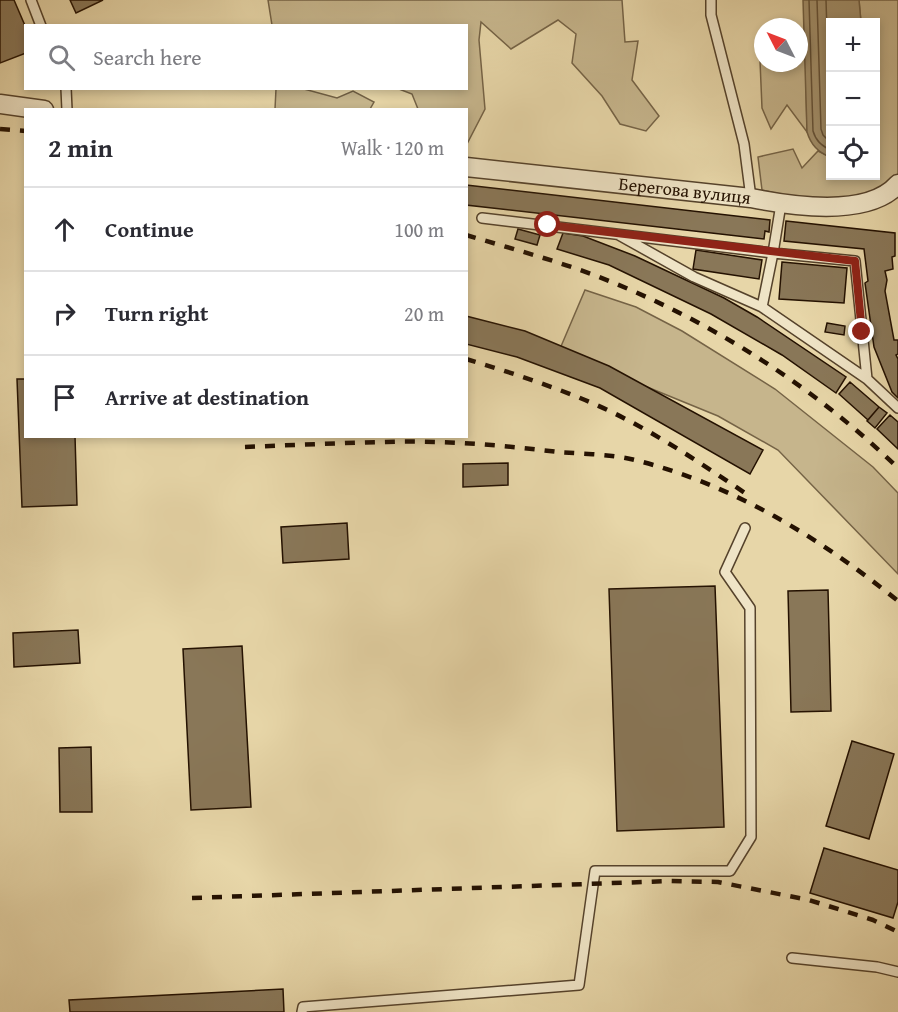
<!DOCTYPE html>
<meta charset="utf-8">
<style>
body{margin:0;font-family:"Gentium Book Plus",serif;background:#f2f2f3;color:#2b2b33}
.controls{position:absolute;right:18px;top:18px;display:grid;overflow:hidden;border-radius:0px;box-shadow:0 3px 9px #0003}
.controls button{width:54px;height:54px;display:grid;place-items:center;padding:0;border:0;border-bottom:2px solid #e1e1e2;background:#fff;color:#2b2b33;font:30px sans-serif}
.compass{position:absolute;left:754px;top:18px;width:54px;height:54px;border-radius:50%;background:#fff;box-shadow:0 3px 9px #0003;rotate:312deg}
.stop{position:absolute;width:18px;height:18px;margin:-14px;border:4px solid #8f2418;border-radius:50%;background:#fff}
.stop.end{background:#8f2418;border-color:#fff;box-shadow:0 2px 6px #0008}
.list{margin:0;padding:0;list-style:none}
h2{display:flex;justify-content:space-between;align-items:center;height:78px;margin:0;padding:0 24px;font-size:26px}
h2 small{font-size:20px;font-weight:400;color:#7c7c81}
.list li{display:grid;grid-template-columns:39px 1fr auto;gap:18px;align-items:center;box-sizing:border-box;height:84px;padding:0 24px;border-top:2px solid #e1e1e2}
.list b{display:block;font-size:22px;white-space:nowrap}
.list em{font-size:20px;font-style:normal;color:#7c7c81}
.icon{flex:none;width:33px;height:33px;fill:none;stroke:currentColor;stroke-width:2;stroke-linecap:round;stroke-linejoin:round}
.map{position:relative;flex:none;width:898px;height:1012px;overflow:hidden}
.search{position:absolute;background:#fff;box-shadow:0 3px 9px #0003;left:24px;top:24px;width:444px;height:66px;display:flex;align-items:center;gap:15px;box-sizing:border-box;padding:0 21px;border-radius:0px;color:#7c7c81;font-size:22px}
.panel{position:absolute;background:#fff;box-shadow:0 3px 9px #0003;left:24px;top:108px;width:444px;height:330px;border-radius:0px}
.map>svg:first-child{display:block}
.green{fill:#c6b58c;stroke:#756346;stroke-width:1.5}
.water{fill:#a5936f;stroke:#715f43;stroke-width:1.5}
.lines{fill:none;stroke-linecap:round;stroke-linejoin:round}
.shore{stroke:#645238;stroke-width:1.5}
.building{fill:#897758;stroke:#241101;stroke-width:1.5}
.lane-casing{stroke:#55422b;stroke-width:12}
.street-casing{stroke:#55422b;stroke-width:21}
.lane{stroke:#efe4c6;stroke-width:9}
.street{stroke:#efe4c6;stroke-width:18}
.rail{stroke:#241101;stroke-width:4.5;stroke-dasharray:10 10;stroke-linecap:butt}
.route{stroke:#8f2418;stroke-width:8}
.labels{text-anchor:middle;stroke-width:4.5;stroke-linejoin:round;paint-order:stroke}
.street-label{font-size:18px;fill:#241101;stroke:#efe4c6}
</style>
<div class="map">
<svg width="898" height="1012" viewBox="0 0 898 1012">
<rect width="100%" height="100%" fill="#e7d6a8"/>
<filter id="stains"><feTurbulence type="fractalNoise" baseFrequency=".00333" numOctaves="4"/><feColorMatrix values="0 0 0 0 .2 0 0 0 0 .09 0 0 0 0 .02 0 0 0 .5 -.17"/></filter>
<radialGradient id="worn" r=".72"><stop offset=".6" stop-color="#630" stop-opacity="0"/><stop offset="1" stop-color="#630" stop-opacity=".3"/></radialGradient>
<path class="green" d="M 268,0 L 622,0 L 625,42 L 638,41 L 632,80 L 659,116 L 646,131 L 620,124 L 602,96 L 572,63 L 576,34 L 558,20 L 511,49 L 481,22 L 479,40 L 485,109 L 467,144 L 466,110 L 418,109 L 412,94 L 399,89 L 466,88 L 466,26 L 272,25 Z
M 859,0 L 898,0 L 898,184 L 835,207 L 762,190 L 758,157 L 793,149 L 802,168 L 818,151 L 830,157 L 830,176 L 876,176 L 876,22 L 861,22 Z
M 799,32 L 805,32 L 807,132 L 787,105 L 771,129 L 762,108 L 759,37 L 763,37 L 763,63 L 799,63 Z
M 276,89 L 304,89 L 337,98 L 353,91 L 374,102 L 370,109 L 275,109 Z
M 585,290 L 636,307 L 682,331 L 775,389 L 873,467 L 898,493 L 898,574 L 778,450 L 718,416 L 559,351 Z"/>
<path class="water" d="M 803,0 L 859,0 L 861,22 L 830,22 L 830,157 C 818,152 811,145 807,132 Z"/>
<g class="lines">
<path class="shore" d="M 809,0 L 813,131 C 816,141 821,145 830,150
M 817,0 L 821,129 L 823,135 L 830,142
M 826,0 L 830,130"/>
</g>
<path class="building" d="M 0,0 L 14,0 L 26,28 L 26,53 L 0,63 Z
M 70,0 L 103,0 L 76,13 Z
M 466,185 L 770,220 L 769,232 L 765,231 L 764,239 L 466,205 Z
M 786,221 L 895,233 L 895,256 L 892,257 L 893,269 L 885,271 L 887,280 L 885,291 L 894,340 L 898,340 L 898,354 L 896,355 L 898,359 L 898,398 L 892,392 L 874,347 L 865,283 L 868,281 L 864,249 L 784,241 Z
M 518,229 L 540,235 L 537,245 L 515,239 Z
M 563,233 L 583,236 L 635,256 L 724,298 L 757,317 L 846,377 L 836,393 L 782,355 L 711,314 L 609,265 L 557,249 Z
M 696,250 L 762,260 L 759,279 L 693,269 Z
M 782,262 L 847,268 L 844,303 L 779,299 Z
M 466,316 L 525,331 L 609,366 L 763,450 L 750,474 L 600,388 L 517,357 L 466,344 Z
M 827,323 L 845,326 L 844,335 L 825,332 Z
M 17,379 L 26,379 L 26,436 L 75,436 L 77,505 L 22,507 Z
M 850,382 L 879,407 L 868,420 L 839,394 Z
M 879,407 L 887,413 L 875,428 L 867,421 Z
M 890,415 L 898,422 L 898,449 L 877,429 Z
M 508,463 L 508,485 L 463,487 L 463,464 Z
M 347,523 L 349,559 L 283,563 L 281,527 Z
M 715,586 L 724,827 L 617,831 L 609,589 Z
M 828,590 L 831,711 L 791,712 L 788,591 Z
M 78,630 L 80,663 L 14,667 L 13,633 Z
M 242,646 L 251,807 L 191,810 L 183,649 Z
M 852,741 L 894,754 L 869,839 L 826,826 Z
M 91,747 L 92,812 L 60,812 L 59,748 Z
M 824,848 L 898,870 L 898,902 L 893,918 L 810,893 Z
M 283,989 L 284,1012 L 70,1012 L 69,1000 Z"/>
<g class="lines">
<defs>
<path id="lane" d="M 31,0 L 41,26
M 711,0 L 711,15 L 744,144 L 751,198
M 66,88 L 67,110
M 482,218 L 773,253 L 781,204
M 619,235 L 694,277 L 762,307 L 867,379 L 898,408
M 762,307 L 773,253 L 855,261 L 867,379
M 792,958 L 877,967 L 898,972
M 302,1012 L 303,1007 L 579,985 L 595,871 L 730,871 L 751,837 L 750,608 L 725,572 L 745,528"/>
<g id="street">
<path d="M 0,104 L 44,110"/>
<path id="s1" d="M 466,167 L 751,198 C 791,206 868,218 898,184"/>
</g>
</defs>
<use href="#lane" class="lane-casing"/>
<use href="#street" class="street-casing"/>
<use href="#lane" class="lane"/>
<use href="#street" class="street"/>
<path class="rail" d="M 0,129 L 26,131
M 466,235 C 516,250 566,263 614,283 C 719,326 816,389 898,468
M 466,359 C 506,371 546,384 585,400 C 643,424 696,460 748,495
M 245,447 C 292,445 339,443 386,442 C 443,440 501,445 558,452 C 583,454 611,454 635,460 C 734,485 820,538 898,601
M 192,898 L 671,881 L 718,882 L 809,900 L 873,920 L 898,932"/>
</g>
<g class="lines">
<path class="route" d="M 548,225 L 855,261 L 862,332"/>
</g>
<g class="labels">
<g class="street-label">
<text dy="6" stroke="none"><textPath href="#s1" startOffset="220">Берегова вулиця</textPath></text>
</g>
</g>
<rect width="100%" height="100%" filter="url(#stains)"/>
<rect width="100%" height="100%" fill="url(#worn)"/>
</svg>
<div class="controls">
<button>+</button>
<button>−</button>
<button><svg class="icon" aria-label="locate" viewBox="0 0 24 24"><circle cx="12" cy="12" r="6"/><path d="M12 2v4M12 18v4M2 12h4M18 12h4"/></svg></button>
</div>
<svg class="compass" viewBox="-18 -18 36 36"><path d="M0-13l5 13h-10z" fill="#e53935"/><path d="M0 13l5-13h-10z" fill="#7c7c81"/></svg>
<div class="stop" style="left:548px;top:225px"></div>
<div class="stop end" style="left:862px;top:332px"></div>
<div class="search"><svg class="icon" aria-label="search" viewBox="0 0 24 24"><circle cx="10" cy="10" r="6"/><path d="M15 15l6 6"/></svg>Search here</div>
<section class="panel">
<h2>2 min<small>Walk · 120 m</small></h2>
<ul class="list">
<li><svg class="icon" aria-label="ahead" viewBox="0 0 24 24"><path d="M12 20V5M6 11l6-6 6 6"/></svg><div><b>Continue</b></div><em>100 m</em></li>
<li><svg class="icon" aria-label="right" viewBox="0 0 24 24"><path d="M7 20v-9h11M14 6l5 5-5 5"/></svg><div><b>Turn right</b></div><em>20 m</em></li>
<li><svg class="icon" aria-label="arrive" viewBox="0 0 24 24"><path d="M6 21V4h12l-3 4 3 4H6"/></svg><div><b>Arrive at destination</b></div></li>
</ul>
</section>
</div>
